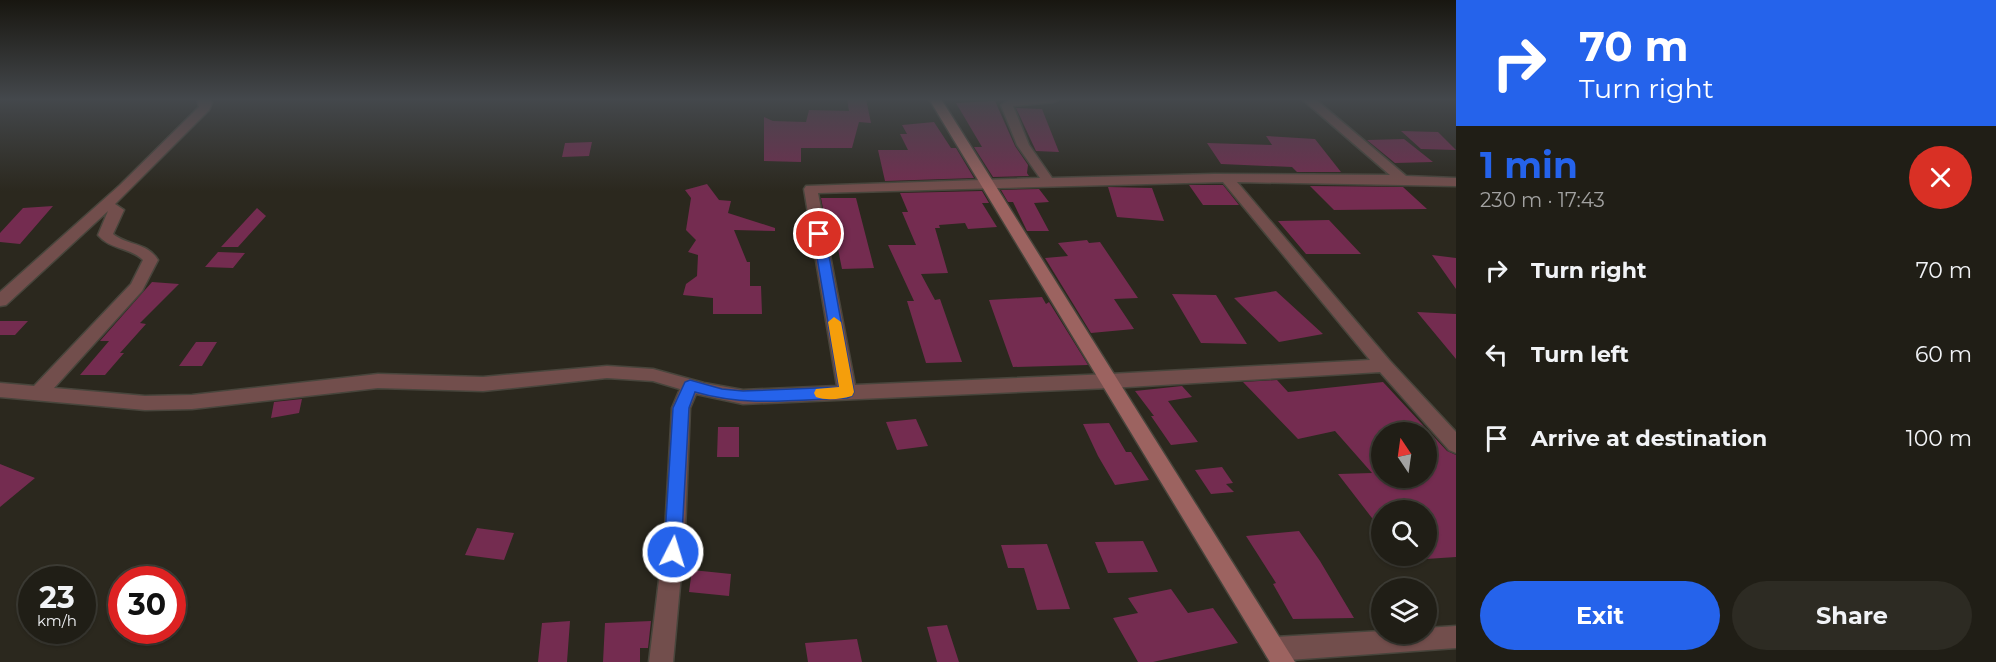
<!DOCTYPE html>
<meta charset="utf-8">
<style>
:root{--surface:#201e16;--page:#2d2b23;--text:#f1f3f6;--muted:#a2a2a1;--line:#3d3c35;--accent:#2563eb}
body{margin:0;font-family:Montserrat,sans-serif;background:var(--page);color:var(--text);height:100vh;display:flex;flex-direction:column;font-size:22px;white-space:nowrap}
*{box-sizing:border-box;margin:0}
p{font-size:20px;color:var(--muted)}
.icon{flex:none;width:33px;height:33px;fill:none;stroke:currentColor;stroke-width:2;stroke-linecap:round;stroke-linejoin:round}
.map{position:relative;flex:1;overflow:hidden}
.details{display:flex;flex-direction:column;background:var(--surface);width:540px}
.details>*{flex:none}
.hud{background:#2563eb;color:#fff;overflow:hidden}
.needle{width:39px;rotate:347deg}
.tools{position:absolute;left:1371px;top:422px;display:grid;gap:12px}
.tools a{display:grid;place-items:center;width:66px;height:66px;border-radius:50%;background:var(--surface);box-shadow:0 2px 4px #0004,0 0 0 2px var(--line);font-size:30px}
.speed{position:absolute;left:18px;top:566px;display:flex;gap:12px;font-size:30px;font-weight:700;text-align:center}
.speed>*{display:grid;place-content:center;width:78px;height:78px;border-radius:50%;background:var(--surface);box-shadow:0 2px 4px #0004,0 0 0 2px var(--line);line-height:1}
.speed small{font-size:15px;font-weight:400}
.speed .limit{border:9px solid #d22;background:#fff;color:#111}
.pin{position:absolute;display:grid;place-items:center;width:51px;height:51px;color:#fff;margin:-26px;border:3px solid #fff;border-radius:50%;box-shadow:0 2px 6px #0007}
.me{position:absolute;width:66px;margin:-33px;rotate:5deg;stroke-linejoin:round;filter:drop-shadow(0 0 4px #0008)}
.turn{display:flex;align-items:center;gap:21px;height:126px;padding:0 24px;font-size:27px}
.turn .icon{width:78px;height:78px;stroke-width:2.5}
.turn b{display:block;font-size:42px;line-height:51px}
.round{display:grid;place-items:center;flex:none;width:63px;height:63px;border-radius:32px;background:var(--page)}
.headline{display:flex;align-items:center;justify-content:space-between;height:102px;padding:0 24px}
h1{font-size:36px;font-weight:700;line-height:45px;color:var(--accent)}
.primary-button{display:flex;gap:12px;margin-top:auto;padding:12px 24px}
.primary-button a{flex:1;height:69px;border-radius:36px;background:var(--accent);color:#fff;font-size:24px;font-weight:700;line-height:69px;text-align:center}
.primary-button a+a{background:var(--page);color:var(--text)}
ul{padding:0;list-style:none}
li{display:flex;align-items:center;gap:18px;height:84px;padding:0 24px}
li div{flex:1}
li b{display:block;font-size:22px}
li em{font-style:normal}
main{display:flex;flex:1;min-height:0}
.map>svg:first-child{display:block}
</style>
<main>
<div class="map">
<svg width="1456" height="662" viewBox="0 0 1456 662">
<rect width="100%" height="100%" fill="#2b281e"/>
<path fill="#742c50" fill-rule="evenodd" d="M847 99H866L871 123 859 122 852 148H801V162L764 161V117L773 121 806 122 809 110 849 111Z
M995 101 1015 146 1028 165 1027 173 1029 176 993 177 974 147H982L956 103Z
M1016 108 1042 109 1059 152 1036 151Z
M934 122 951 148H956L974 178 885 181 878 150H908L900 134H907L902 125Z
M1401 131 1438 132 1456 150 1421 149Z
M1266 136 1315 139 1341 172H1297L1292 167 1221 164 1207 143 1272 145Z
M1404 139 1433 162 1395 163 1367 140Z
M592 142 589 156 562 157 565 143Z
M707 184 719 200 731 201 728 213 775 228V231L734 230 747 262H750V286H761L762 314H713V298L683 295 686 284 697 276 698 255 688 252 696 240 686 230 691 198 685 190Z
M1189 185H1223L1239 205H1203Z
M1310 186 1403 187 1427 209 1334 210Z
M1108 187 1152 188 1164 221 1117 217Z
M1039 189 1049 202 1034 203 1049 231H1027L1013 202H1008L1001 190Z
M982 191 989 203H982L997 227 968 229 965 223 939 225 940 228H935L948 273 921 274 935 300 940 299 962 362 926 363 907 301H914L888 245H916L902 212H908L900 193Z
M821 198H856L874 268 842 269 835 234H828Z
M53 206 20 244 0 242V233L23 208Z
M257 208 266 216 238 247H221Z
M1329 220 1361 254H1306L1278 221Z
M1087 240 1089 243 1100 242 1138 298 1114 299 1134 329 1091 333 1045 258 1068 256 1058 243Z
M218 252 245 253 233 268 205 267Z
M1432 255 1456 258V289Z
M152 282 179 284 140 323 146 324 120 353H124L105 375H80L109 341H100Z
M1276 291 1323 334 1279 342 1234 298Z
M1172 294 1216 295 1247 344 1201 343Z
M1042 297 1046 304 1049 302 1088 365 1013 367 989 300Z
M1417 312 1456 314V359Z
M0 321H28L15 335H0Z
M196 342H217L202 366H179Z
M1277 380 1288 392 1383 382 1447 451 1456 455V557L1426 559V510H1382V531L1338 474 1372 473 1335 431 1298 439 1243 382ZM1382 432H1426V477H1382Z
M1182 386 1192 397 1168 401 1198 442 1171 445 1151 416H1154L1135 391Z
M302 399 299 413 271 418 274 402Z
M916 419 928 446 897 450 886 422Z
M1109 423 1126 452H1131L1149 480 1115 485 1098 456 1083 424Z
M718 427H739V457H717Z
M0 464 35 478 0 507Z
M1222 467 1233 483 1226 484 1234 492 1211 494 1195 470Z
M477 528 514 533 504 560 465 555Z
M1299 531 1320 561 1354 618 1293 619 1273 584 1276 583 1246 536Z
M1143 541 1158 572 1108 573 1095 542Z
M1047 544 1070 609 1037 610 1024 568H1008L1001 545Z
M692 570 731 574 729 596 689 592Z
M1171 589 1188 613 1213 608 1238 643 1153 662H1138L1113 618 1138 613 1128 598Z
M570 621 567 662H538L542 623Z
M651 621 648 648H640V662H603L605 623Z
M947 625 959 662H937L927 627Z
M857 639 862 662H808L805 643Z"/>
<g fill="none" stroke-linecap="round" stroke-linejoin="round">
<defs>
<path id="minor" d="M197 99H208L212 103 209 110 115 204 124 210 113 234C128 246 147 242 158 260L142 291 54 388 145 396 192 395 378 374 483 377 607 366 653 369 704 383 743 390 837 386 804 189 806 186 1040 178 1017 145 1001 105 1011 99H1060L1054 102 1013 106 1029 145 1052 178 1214 174 1390 175 1302 99H1315L1406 176 1456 178V186L1237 182 1390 361 1456 432V453L1449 450 1380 372 1110 388 743 404 696 394 690 408 685 531 673 662H649L665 531 672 408 680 389 653 381 607 378 483 391 378 388 192 409 145 410 0 397V383L34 386 131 284 143 260C130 247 110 250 98 235L108 211 6 305 0 306V292L120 185 199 107ZM1223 182 1370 360 1110 374 855 385 818 193Z
M1456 626V648L1275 661 1267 657 1263 649 1267 641 1275 637 1382 631V633H1426V628Z"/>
<path id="secondary" d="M929 99H941L1295 662H1270Z"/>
</defs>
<use href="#minor" stroke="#48453c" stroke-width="3"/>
<use href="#secondary" stroke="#48453c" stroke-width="3"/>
<use href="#minor" fill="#724e4c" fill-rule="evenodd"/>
<use href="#secondary" fill="#9c6360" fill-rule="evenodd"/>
</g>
<linearGradient id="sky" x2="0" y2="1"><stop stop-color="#181610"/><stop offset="0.52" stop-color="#44484c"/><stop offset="1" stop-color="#44484c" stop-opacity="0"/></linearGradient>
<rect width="1456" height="191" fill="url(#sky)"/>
<path fill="#2563eb" stroke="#184099" stroke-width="1.5" d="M819 230 825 234 854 392 852 396 847 398C794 400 746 407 695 392L689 408 681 552 679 557 673 560 666 557 664 552 673 408 685 382 690 380 722 389 743 391 839 387 813 234Z"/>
<path fill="#f59e0b" d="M834 317 841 322 854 392 852 396C842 399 826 401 816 397L814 393 816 389 839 387 828 322Z"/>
</svg>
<div class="tools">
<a><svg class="needle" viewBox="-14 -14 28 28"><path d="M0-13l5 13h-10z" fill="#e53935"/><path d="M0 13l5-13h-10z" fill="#a2a2a1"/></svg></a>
<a><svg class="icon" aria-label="search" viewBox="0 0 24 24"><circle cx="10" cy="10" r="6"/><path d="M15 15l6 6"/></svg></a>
<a><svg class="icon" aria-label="layers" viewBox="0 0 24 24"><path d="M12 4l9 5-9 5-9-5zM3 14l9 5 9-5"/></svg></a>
</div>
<div class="speed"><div>23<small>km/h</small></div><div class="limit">30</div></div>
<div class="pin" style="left:819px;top:234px;background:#d93025"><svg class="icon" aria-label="arrive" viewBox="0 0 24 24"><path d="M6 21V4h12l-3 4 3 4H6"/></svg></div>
<svg class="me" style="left:673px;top:552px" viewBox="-20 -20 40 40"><circle r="17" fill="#2563eb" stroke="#fff" stroke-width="3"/><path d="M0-11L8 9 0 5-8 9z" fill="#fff"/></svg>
</div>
<section class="details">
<div class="hud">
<div class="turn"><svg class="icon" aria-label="right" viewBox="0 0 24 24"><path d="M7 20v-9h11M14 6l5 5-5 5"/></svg><div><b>70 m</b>Turn right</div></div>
</div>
<div class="headline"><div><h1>1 min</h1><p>230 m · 17:43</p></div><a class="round" style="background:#d93025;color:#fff"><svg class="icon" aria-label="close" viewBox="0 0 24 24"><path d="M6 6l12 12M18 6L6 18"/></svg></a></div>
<ul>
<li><svg class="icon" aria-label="right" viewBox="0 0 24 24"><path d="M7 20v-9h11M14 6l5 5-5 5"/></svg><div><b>Turn right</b></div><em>70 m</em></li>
<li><svg class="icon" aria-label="left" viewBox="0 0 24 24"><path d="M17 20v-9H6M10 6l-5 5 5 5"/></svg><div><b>Turn left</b></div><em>60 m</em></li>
<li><svg class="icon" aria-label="arrive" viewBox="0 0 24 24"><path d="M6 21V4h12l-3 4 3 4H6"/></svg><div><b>Arrive at destination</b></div><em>100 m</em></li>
</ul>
<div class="primary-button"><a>Exit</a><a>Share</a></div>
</section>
</main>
